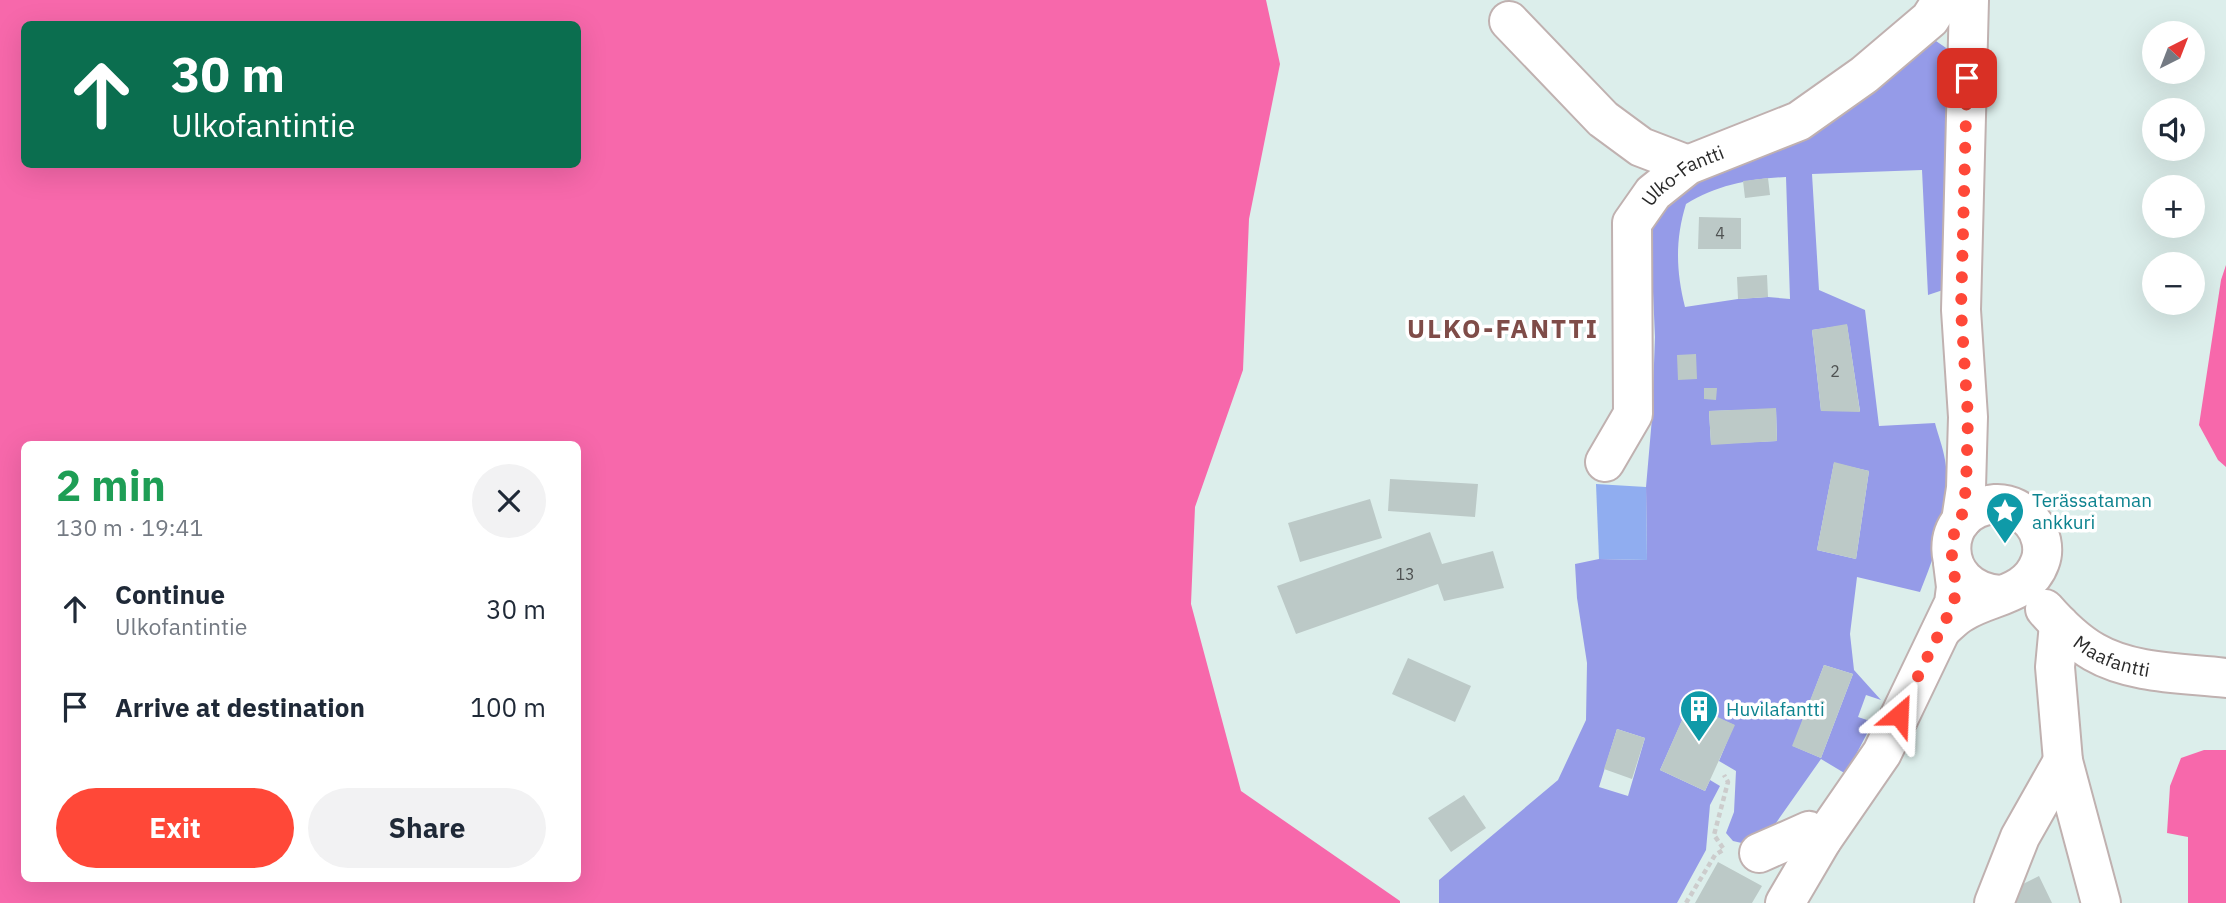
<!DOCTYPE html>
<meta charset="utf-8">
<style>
:root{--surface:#fff;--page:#f2f2f3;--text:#1f2937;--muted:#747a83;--accent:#ff4838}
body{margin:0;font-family:"IBM Plex Sans",sans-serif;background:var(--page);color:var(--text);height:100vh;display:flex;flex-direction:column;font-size:26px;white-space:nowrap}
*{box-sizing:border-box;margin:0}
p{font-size:23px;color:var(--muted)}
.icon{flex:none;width:38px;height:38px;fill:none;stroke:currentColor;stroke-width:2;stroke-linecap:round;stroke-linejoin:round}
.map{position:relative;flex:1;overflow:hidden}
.panel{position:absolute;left:21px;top:441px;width:560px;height:441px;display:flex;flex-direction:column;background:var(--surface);border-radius:10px;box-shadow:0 7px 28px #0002}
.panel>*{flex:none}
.hud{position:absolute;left:21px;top:21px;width:560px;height:147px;border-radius:10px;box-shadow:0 7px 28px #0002;background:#0b6e4f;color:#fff;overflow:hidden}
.needle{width:46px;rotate:42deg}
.fabs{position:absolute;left:2142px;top:21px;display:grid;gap:14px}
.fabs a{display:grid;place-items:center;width:63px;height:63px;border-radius:50%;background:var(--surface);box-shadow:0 7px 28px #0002;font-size:35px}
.pin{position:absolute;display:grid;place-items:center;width:60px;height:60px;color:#fff;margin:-30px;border-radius:14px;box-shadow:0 4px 10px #0006}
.me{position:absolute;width:77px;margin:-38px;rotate:26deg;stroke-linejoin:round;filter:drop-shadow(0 0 5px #0008)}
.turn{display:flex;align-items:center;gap:24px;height:147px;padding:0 35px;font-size:32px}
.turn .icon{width:91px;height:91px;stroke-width:2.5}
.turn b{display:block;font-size:49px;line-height:60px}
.round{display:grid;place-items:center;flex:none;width:74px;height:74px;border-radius:37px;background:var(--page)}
.head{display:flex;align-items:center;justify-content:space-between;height:119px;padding:0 35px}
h1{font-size:42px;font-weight:800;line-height:52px;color:#1e9e55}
.primary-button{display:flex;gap:14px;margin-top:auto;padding:14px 35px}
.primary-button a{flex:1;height:80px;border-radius:42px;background:var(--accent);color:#fff;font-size:28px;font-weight:800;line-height:80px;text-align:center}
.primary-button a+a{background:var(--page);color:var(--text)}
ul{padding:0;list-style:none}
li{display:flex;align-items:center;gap:21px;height:98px;padding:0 35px}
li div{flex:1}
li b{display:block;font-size:26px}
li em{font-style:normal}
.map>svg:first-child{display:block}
</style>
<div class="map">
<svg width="2226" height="903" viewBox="0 0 2226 903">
<rect width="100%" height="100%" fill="#dceeeb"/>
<path fill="#959be8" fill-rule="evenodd" d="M1936 41 1949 50V288L1928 295 1922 170 1812 174 1819 290 1865 310 1879 426 1935 423C1938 435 1943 447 1945 460 1953 505 1937 550 1920 592L1857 577 1850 634 1854 670 1881 700 1866 695 1858 717 1873 722 1846 774 1821 759 1759 847 1733 841 1726 833 1734 812 1736 771 1719 761 1734 725 1689 705 1660 770 1705 791 1710 780 1720 786 1710 805 1706 850 1677 903H1439V880L1558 780 1586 720 1587 663 1577 598 1575 564 1599 559 1647 560 1646 487 1652 418 1655 337 1650 224 1690 177 1801 141ZM1786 177 1790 299 1768 297 1738 299 1685 307C1676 271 1675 240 1686 204 1717 185 1750 179 1786 177ZM1847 325 1860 411H1821L1812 330ZM1776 409 1777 441 1711 444 1709 411ZM1834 463 1869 471 1856 559 1817 550ZM1824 665 1853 674 1821 758 1793 746ZM1617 729 1645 738 1628 796 1599 787Z"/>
<path fill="#90adf0" d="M1596 484 1646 487 1647 560 1599 559Z"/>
<path fill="#f768ab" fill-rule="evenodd" d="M0 0H1266L1280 64 1249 219 1243 370 1195 507 1191 604 1241 791 1400 901V903H0ZM24 24H578V164H24ZM24 444H578V878H24Z
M2226 265V467L2218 460 2199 425 2221 280Z
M2204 750H2226V903H2188V837L2167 833 2170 786 2181 758Z"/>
<path fill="#bcc9c7" d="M1768 178 1770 195 1745 198 1743 181Z
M1699 217 1741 218V249H1698Z
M1767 275 1768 297 1738 299 1737 277Z
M1847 324 1860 412 1821 411 1812 330Z
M1696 354 1697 379 1678 380 1677 355Z
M1704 388H1717L1716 400 1704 399Z
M1776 408 1777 441 1711 445 1709 411Z
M1834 462 1869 471 1856 559 1817 550Z
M1390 479 1478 484 1475 517 1388 511Z
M1370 499 1382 538 1300 562 1288 523Z
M1430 532 1442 564 1493 551 1504 588 1444 601 1438 584 1296 634 1277 586Z
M1408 658 1471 686 1455 722 1392 694Z
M1824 665 1853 674 1821 758 1792 746Z
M1689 704 1735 725 1705 791 1660 770Z
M1617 729 1645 738 1632 779 1604 769Z
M1464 795 1486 828 1451 852 1428 818Z
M1718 862 1762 886 1752 903H1695Z
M2039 876 2052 903H2010L2005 893Z"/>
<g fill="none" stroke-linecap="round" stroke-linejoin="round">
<defs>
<g id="minor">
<path d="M1509 21 1603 119 1641 147 1688 165"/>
<path id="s1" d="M1605 462 1633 414 1632 223 1653 193 1688 165 1799 121 1864 75 1930 19 1942 0"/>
<path d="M1961 521 1966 488 1968 417 1961 310 1969 0"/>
<path id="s2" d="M2045 609C2059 625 2075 641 2094 652 2132 674 2183 673 2226 678"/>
<path d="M2059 624 2055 667 2063 761 2101 903"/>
<path d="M1942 629C1949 623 1955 616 1963 612 1990 595 2028 596 2040 562 2045 549 2041 532 2032 522 2023 511 2010 503 1995 504 1936 509 1936 590 2000 595"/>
<path d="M1759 853 1809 831 1822 840"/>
<path d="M1785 903 1822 840 1882 753 1954 603 1956 587 1953 563"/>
<path d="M1994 903 2020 837 2063 761"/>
</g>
</defs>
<use href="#minor" stroke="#c0b1b0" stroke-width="42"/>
<path stroke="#ccc" stroke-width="4.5" stroke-dasharray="5 3.5" stroke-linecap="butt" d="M1723 848 1714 835 1728 782 1724 775
M1686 903 1715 855 1723 850"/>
<use href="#minor" stroke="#fff" stroke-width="38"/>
</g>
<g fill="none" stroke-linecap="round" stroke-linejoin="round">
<path stroke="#ff4838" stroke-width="12" stroke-dasharray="0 21.6" d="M1899 715 1954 603 1956 587 1951 548 1954 534 1961 521 1966 488 1968 417 1961 310 1967 78"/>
</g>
<defs>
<symbol id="sight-pin" viewBox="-11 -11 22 30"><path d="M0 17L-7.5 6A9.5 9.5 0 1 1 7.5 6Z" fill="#0f9aa8" stroke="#fff"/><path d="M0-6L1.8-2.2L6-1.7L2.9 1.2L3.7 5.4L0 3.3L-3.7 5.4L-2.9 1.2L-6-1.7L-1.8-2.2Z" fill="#fff"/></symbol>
<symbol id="building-pin" viewBox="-11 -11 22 30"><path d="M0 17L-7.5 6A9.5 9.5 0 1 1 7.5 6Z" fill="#0f9aa8" stroke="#fff"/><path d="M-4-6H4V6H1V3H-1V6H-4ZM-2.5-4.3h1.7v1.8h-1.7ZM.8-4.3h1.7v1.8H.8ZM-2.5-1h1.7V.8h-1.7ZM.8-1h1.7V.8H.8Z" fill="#fff"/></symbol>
</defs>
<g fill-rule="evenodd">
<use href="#sight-pin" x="1983" y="489" width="44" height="60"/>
<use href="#building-pin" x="1677" y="687" width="44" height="60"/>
</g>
<g text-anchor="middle" stroke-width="7" stroke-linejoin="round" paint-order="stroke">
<g font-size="16" fill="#4f5252">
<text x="1720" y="239">4</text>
<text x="1835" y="377">2</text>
<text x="1405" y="580">13</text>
</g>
<g font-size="19" fill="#2b2b2b" stroke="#fff">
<text dy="7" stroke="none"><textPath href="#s1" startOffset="318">Ulko-Fantti</textPath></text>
<text dy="7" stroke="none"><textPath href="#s2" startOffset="84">Maafantti</textPath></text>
</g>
<g font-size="19" fill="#0d838f" stroke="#fff" text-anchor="start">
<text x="2032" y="507">Terässataman<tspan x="2032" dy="22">ankkuri</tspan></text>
<text x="1726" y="716">Huvilafantti</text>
</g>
<g font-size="26" font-weight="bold" letter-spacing="2" fill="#7f4c48" stroke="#fff">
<text x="1503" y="338">ULKO-FANTTI</text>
</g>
</g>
</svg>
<div class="fabs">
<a><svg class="needle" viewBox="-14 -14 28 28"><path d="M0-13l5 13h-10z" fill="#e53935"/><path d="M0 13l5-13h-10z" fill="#747a83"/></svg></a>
<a><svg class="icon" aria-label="sound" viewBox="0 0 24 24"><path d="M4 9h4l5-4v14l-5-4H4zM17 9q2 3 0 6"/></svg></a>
<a>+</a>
<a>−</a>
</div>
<div class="pin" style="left:1967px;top:78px;background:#d93025"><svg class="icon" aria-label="arrive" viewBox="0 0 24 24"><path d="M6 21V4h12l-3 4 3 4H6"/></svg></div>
<svg class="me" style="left:1899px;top:715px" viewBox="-20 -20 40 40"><path d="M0-17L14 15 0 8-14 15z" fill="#ff4838" stroke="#fff" stroke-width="4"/></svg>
<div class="hud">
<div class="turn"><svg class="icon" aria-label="ahead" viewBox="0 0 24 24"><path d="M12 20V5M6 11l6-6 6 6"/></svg><div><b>30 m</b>Ulkofantintie</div></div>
</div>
<section class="panel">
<div class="head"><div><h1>2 min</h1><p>130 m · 19:41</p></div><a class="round"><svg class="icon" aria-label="close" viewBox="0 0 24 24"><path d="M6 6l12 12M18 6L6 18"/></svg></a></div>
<ul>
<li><svg class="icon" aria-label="ahead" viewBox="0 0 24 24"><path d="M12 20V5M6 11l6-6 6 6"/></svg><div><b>Continue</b><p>Ulkofantintie</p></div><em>30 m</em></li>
<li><svg class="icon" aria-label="arrive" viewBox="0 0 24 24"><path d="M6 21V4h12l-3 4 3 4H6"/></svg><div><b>Arrive at destination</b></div><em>100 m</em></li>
</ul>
<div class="primary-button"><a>Exit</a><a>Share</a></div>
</section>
</div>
